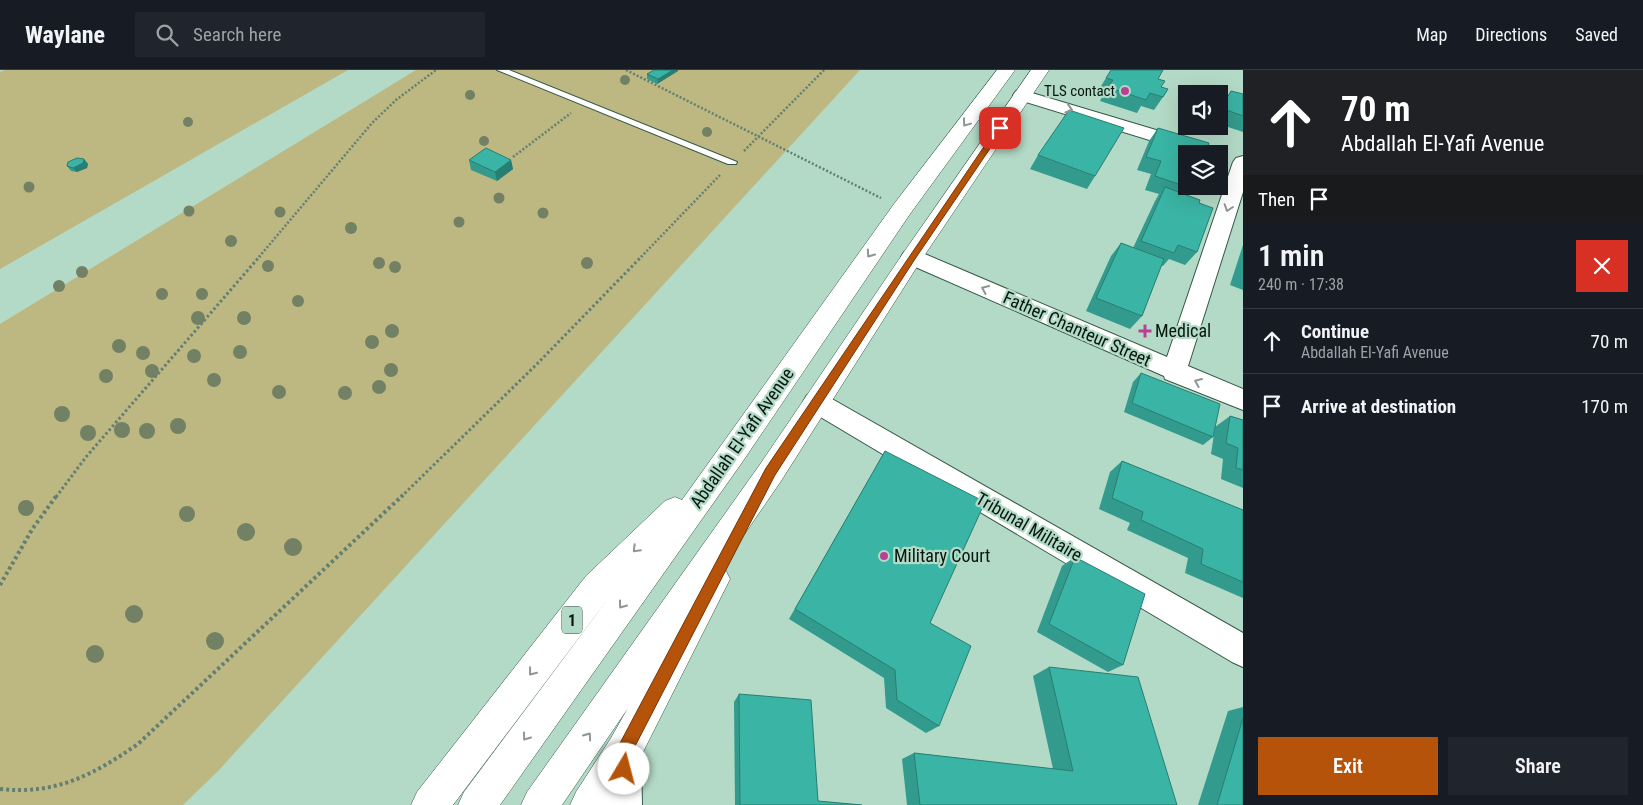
<!DOCTYPE html>
<meta charset="utf-8">
<style>
:root{--surface:#171b24;--page:#20242c;--text:#f1f3f6;--muted:#9ea1a6;--line:#363941;--accent:#b45309}
body{margin:0;font-family:"Roboto Condensed",sans-serif;background:var(--page);color:var(--text);height:100vh;display:flex;flex-direction:column;font-size:19px;white-space:nowrap}
*{box-sizing:border-box;margin:0}
p{font-size:16px;color:var(--muted)}
.icon{flex:none;width:28px;height:28px;fill:none;stroke:currentColor;stroke-width:2;stroke-linecap:round;stroke-linejoin:round}
.map{position:relative;flex:1;overflow:hidden}
.details{display:flex;flex-direction:column;background:var(--surface);width:400px}
.details>*{flex:none}
.banner{background:#202124;color:#fff;overflow:hidden}
.buttons{position:absolute;left:1178px;top:15px;display:grid;gap:10px}
.buttons a{display:grid;place-items:center;width:50px;height:50px;border-radius:0px;background:var(--surface);box-shadow:0 5px 20px #0002;font-size:25px}
.pin{position:absolute;display:grid;place-items:center;width:42px;height:42px;color:#fff;margin:-21px;border-radius:10px;box-shadow:0 2px 8px #0006}
.me{position:absolute;width:55px;margin:-28px;rotate:8deg;stroke-linejoin:round;filter:drop-shadow(0 0 4px #0008)}
.turn{display:flex;align-items:center;gap:18px;height:105px;padding:0 15px;font-size:22px}
.turn .icon{width:65px;height:65px;stroke-width:2.5}
.turn b{display:block;font-size:35px;line-height:42px}
.then{display:flex;align-items:center;height:48px;padding:0 15px;background:#0003;gap:10px;font-size:19px}
.round{display:grid;place-items:center;flex:none;width:52px;height:52px;border-radius:0px;background:var(--page)}
.summary{display:flex;align-items:center;justify-content:space-between;height:85px;padding:0 15px}
h1{font-size:30px;font-weight:600;line-height:38px}
.primary-button{display:flex;gap:10px;margin-top:auto;padding:10px 15px}
.primary-button a{flex:1;height:58px;border-radius:0px;background:var(--accent);color:#fff;font-size:20px;font-weight:600;line-height:58px;text-align:center}
.primary-button a+a{background:var(--page);color:var(--text)}
ul{padding:0;list-style:none}
li{display:flex;align-items:center;gap:15px;height:65px;padding:0 15px;border-top:1px solid var(--line)}
li div{flex:1}
li b{display:block;font-size:19px}
li em{font-style:normal}
header{display:flex;align-items:center;gap:30px;box-sizing:border-box;height:70px;padding:0 25px;background:var(--surface);border-bottom:1px solid var(--line)}
header strong{font-size:24px}
nav{display:flex;gap:28px;margin-inline-start:auto;font-size:18px}
.search{width:350px;height:45px;background:var(--page);display:flex;align-items:center;gap:12px;box-sizing:border-box;padding:0 18px;border-radius:0px;color:var(--muted);font-size:19px}
main{display:flex;flex:1;min-height:0}
.map>svg:first-child{display:block}
</style>
<header>
<strong>Waylane</strong>
<div class="search"><svg class="icon" aria-label="search" viewBox="0 0 24 24"><circle cx="10" cy="10" r="6"/><path d="M15 15l6 6"/></svg>Search here</div>
<nav><a>Map</a><a>Directions</a><a>Saved</a></nav>
</header>
<main>
<div class="map">
<svg width="1243" height="735" viewBox="0 0 1243 735">
<rect width="100%" height="100%" fill="#b3dac6"/>
<path fill="#bdb782" d="M5 0H348L0 199V2Z
M416 0H860L218 701 183 735H0V254Z"/>
<g fill="none" stroke-linecap="round" stroke-linejoin="round">
<defs>
<path id="service" d="M497 0H509L737 92 736 94H728Z"/>
<path id="minor" d="M1022 20 1223 80 1225 84 1223 88 1219 89V84H1195L1016 29 1013 25 1016 21Z
M1243 86V122L1188 296 1243 319V340L1165 309 1164 306 904 192 901 187 904 182 912 180 920 182 1167 287 1233 92 1236 88Z
M816 322 825 325 1243 563V597L1232 592 807 339 803 332 807 325Z
M624 664 636 669 641 681 642 735H606L607 681 612 669Z"/>
<path id="trunk" d="M997 0H1015L910 144 743 391 500 735H458L464 722 611 525 453 735H411L417 722 586 506 665 431 675 427 682 430 894 134Z
M1031 0H1049L920 192 781 411 722 497 725 499 730 509 725 519 637 694 611 735H570L576 722 611 668 628 638 562 735H521L527 722 761 393 904 182Z"/>
</defs>
<use href="#service" stroke="#345847" stroke-width="2"/>
<use href="#minor" stroke="#345847" stroke-width="2"/>
<use href="#trunk" stroke="#345847" stroke-width="1"/>
<path stroke="#637f71" stroke-width="2.5" stroke-dasharray="2 2" stroke-linecap="butt" d="M626 0 881 128
M744 81 824 0
M513 87 571 43
M259 187 372 53 396 30 436 0
M641 187 720 105"/>
<path stroke="#637f71" stroke-width="3" stroke-dasharray="2.5 2.5" stroke-linecap="butt" d="M56 427 86 387 260 186
M401 427 536 295 642 186"/>
<path stroke="#637f71" stroke-width="4" stroke-dasharray="3 3" stroke-linecap="butt" d="M0 515 33 458 57 425
M0 719C56 725 93 705 138 674L403 425"/>
<use href="#service" fill="#fff" fill-rule="evenodd"/>
<use href="#minor" fill="#fff" fill-rule="evenodd"/>
<use href="#trunk" fill="#fff" fill-rule="evenodd"/>
</g>
<g fill="#728164">
<circle cx="625" cy="10" r="5"/>
<circle cx="470" cy="25" r="5"/>
<circle cx="188" cy="52" r="5"/>
<circle cx="707" cy="62" r="5"/>
<circle cx="484" cy="71" r="5"/>
<circle cx="29" cy="117" r="5.5"/>
<circle cx="499" cy="128" r="5.5"/>
<circle cx="189" cy="141" r="5.5"/>
<circle cx="280" cy="142" r="5.5"/>
<circle cx="543" cy="143" r="5.5"/>
<circle cx="459" cy="152" r="5.5"/>
<circle cx="351" cy="158" r="6"/>
<circle cx="231" cy="171" r="6"/>
<circle cx="379" cy="193" r="6"/>
<circle cx="587" cy="193" r="6"/>
<circle cx="268" cy="196" r="6"/>
<circle cx="395" cy="197" r="6"/>
<circle cx="82" cy="202" r="6"/>
<circle cx="59" cy="216" r="6"/>
<circle cx="162" cy="224" r="6"/>
<circle cx="202" cy="224" r="6"/>
<circle cx="298" cy="231" r="6"/>
<circle cx="198" cy="248" r="7"/>
<circle cx="244" cy="248" r="7"/>
<circle cx="392" cy="261" r="7"/>
<circle cx="372" cy="272" r="7"/>
<circle cx="119" cy="276" r="7"/>
<circle cx="240" cy="282" r="7"/>
<circle cx="143" cy="283" r="7"/>
<circle cx="194" cy="286" r="7"/>
<circle cx="391" cy="300" r="7"/>
<circle cx="152" cy="301" r="7"/>
<circle cx="106" cy="306" r="7"/>
<circle cx="214" cy="310" r="7"/>
<circle cx="379" cy="317" r="7"/>
<circle cx="279" cy="322" r="7"/>
<circle cx="345" cy="323" r="7"/>
<circle cx="62" cy="344" r="8"/>
<circle cx="178" cy="356" r="8"/>
<circle cx="122" cy="360" r="8"/>
<circle cx="147" cy="361" r="8"/>
<circle cx="88" cy="363" r="8"/>
<circle cx="26" cy="438" r="8"/>
<circle cx="187" cy="444" r="8"/>
<circle cx="246" cy="462" r="9"/>
<circle cx="293" cy="477" r="9"/>
<circle cx="134" cy="544" r="9"/>
<circle cx="215" cy="571" r="9"/>
<circle cx="95" cy="584" r="9"/>
</g>
<path fill="#329b8d" d="M654 0H678V1L657 14 647 9V4Z
M1106 8 1158 9 1161 17 1163 27 1154 40 1141 36 1137 43 1100 31 1104 23 1098 21Z
M1231 21 1243 24V62L1219 54V38Z
M1158 58 1193 119 1188 125 1199 133 1197 182 1185 195 1169 189 1163 196 1161 195 1142 246 1130 259 1086 241 1111 186 1121 173 1133 178 1155 131 1159 124 1145 120 1151 104 1137 100 1149 71Z
M1038 85 1095 106 1087 119 1030 99Z
M84 89 88 94 87 98 77 102 71 101 67 96Z
M469 90H511L513 99 497 111 471 100Z
M1243 175V220L1230 215Z
M1141 303 1213 367 1203 375 1124 342 1133 312Z
M1230 346 1243 350V418L1221 409 1223 389 1211 384 1215 357Z
M885 381 930 553 939 656 926 663 886 638 884 608 789 549Z
M1122 391 1243 440V528L1185 503 1188 488 1127 460 1130 453 1099 439 1110 402Z
M1075 487 1123 595 1108 602 1037 562 1062 496Z
M1049 597 1177 735H907L902 689 914 683 1053 699 1033 606Z
M739 624 818 731 862 735H735L734 632Z
M1243 637V735H1198L1228 641Z"/>
<path fill="#297e73" d="M673 0H678V1L657 14 658 9Z
M84 89 88 94 87 98 77 102 73 98Z
M511 90 513 99 497 111 495 102Z"/>
<path fill="#3ab4a4" stroke="#297e73" d="M654 0H673L658 9 647 4Z
M1111 0H1163L1158 9 1165 11 1161 17 1168 19 1163 27 1150 23 1146 30 1108 17 1113 10 1106 8Z
M1231 21 1243 24V46L1221 38Z
M1069 40 1124 58 1095 106 1038 85Z
M1158 58 1209 73 1205 84H1186V116H1194L1193 119 1155 106 1161 91 1146 87Z
M486 78 511 90 495 102 469 90Z
M77 88 84 89 83 93 73 98 67 96 68 92Z
M1165 117 1200 130 1199 133 1213 138 1197 182 1178 175 1174 183 1141 171Z
M1121 173 1164 189 1142 246 1096 228Z
M1141 303 1220 334 1213 367 1132 333Z
M1230 346 1243 350V400L1236 398 1238 378 1226 373Z
M885 381 985 432 930 553 971 576 939 656 897 630 895 600 795 539Z
M1122 391 1243 440V512L1201 494 1203 479 1141 450 1143 442 1112 428Z
M1075 487 1145 524 1123 595 1049 554Z
M1049 597 1138 607 1177 735H920L914 683 1073 701Z
M739 624 811 630 818 731 862 735H740Z
M1243 648V735H1217Z"/>
<defs><path id="oneway-chevron" d="M-2-3.5L2.5 0L-2 3.5" fill="none" stroke-width="1.6" stroke-linecap="round" stroke-linejoin="round" transform="scale(1.25)"/></defs>
<g stroke="#8f9693">
<use href="#oneway-chevron" transform="translate(1069 39) rotate(17)"/>
<use href="#oneway-chevron" transform="translate(966 53) rotate(127)"/>
<use href="#oneway-chevron" transform="translate(1228 138) rotate(108)"/>
<use href="#oneway-chevron" transform="translate(870 184) rotate(125)"/>
<use href="#oneway-chevron" transform="translate(985 219) rotate(-156)"/>
<use href="#oneway-chevron" transform="translate(1198 312) rotate(-157)"/>
<use href="#oneway-chevron" transform="translate(636 479) rotate(135)"/>
<use href="#oneway-chevron" transform="translate(622 535) rotate(126)"/>
<use href="#oneway-chevron" transform="translate(532 602) rotate(128)"/>
<use href="#oneway-chevron" transform="translate(588 666) rotate(-55)"/>
<use href="#oneway-chevron" transform="translate(526 667) rotate(126)"/>
</g>
<path fill="#b45309" stroke="#753606" d="M1000 55 1004 58 915 189 775 405 632 682V699L629 704 624 706 619 704C615 695 615 684 619 675L766 398 998 56Z"/>
<g fill="#ba4094" stroke="#b3dac6" stroke-width="2">
<circle cx="1125" cy="21" r="5"/>
<path d="M1142.5 253.5h5v5h5v5h-5v5h-5v-5h-5v-5h5z"/>
<circle cx="884" cy="486" r="5"/>
</g>
<g text-anchor="middle" stroke-width="4.5" stroke-linejoin="round" paint-order="stroke">
<g font-size="15" fill="#07160f" stroke="#b3dac6" text-anchor="end">
<text x="1115" y="26">TLS contact</text>
</g>
<rect fill="#b3dac6" stroke="#3b5146" stroke-width="1" x="562" y="536.5" width="20" height="27" rx="4"/>
<g font-size="16" font-weight="bold" fill="#07160f">
<text x="572" y="556">1</text>
</g>
<g font-size="18" fill="#07160f" stroke="#b3dac6">
<text transform="translate(1077 259) rotate(24)" y="6">Father Chanteur Street</text>
<text transform="translate(742 368) rotate(-55)" y="6">Abdallah El-Yafi Avenue</text>
<text transform="translate(1029 457) rotate(30)" y="6">Tribunal Militaire</text>
</g>
<g font-size="18" fill="#07160f" stroke="#b3dac6" text-anchor="start">
<text x="1155" y="267">Medical</text>
<text x="894" y="492">Military Court</text>
</g>
</g>
</svg>
<div class="buttons">
<a><svg class="icon" aria-label="sound" viewBox="0 0 24 24"><path d="M4 9h4l5-4v14l-5-4H4zM17 9q2 3 0 6"/></svg></a>
<a><svg class="icon" aria-label="layers" viewBox="0 0 24 24"><path d="M12 4l9 5-9 5-9-5zM3 14l9 5 9-5"/></svg></a>
</div>
<div class="pin" style="left:1000px;top:58px;background:#d93025"><svg class="icon" aria-label="arrive" viewBox="0 0 24 24"><path d="M6 21V4h12l-3 4 3 4H6"/></svg></div>
<svg class="me" style="left:624px;top:699px" viewBox="-20 -20 40 40"><circle r="19" fill="#fff"/><path d="M0-13L10 11 0 6-10 11z" fill="#b45309"/></svg>
</div>
<section class="details">
<div class="banner">
<div class="turn"><svg class="icon" aria-label="ahead" viewBox="0 0 24 24"><path d="M12 20V5M6 11l6-6 6 6"/></svg><div><b>70 m</b>Abdallah El-Yafi Avenue</div></div>
<div class="then">Then<svg class="icon" aria-label="arrive" viewBox="0 0 24 24"><path d="M6 21V4h12l-3 4 3 4H6"/></svg></div>
</div>
<div class="summary"><div><h1>1 min</h1><p>240 m · 17:38</p></div><a class="round" style="background:#d93025;color:#fff"><svg class="icon" aria-label="close" viewBox="0 0 24 24"><path d="M6 6l12 12M18 6L6 18"/></svg></a></div>
<ul>
<li><svg class="icon" aria-label="ahead" viewBox="0 0 24 24"><path d="M12 20V5M6 11l6-6 6 6"/></svg><div><b>Continue</b><p>Abdallah El-Yafi Avenue</p></div><em>70 m</em></li>
<li><svg class="icon" aria-label="arrive" viewBox="0 0 24 24"><path d="M6 21V4h12l-3 4 3 4H6"/></svg><div><b>Arrive at destination</b></div><em>170 m</em></li>
</ul>
<div class="primary-button"><a>Exit</a><a>Share</a></div>
</section>
</main>
